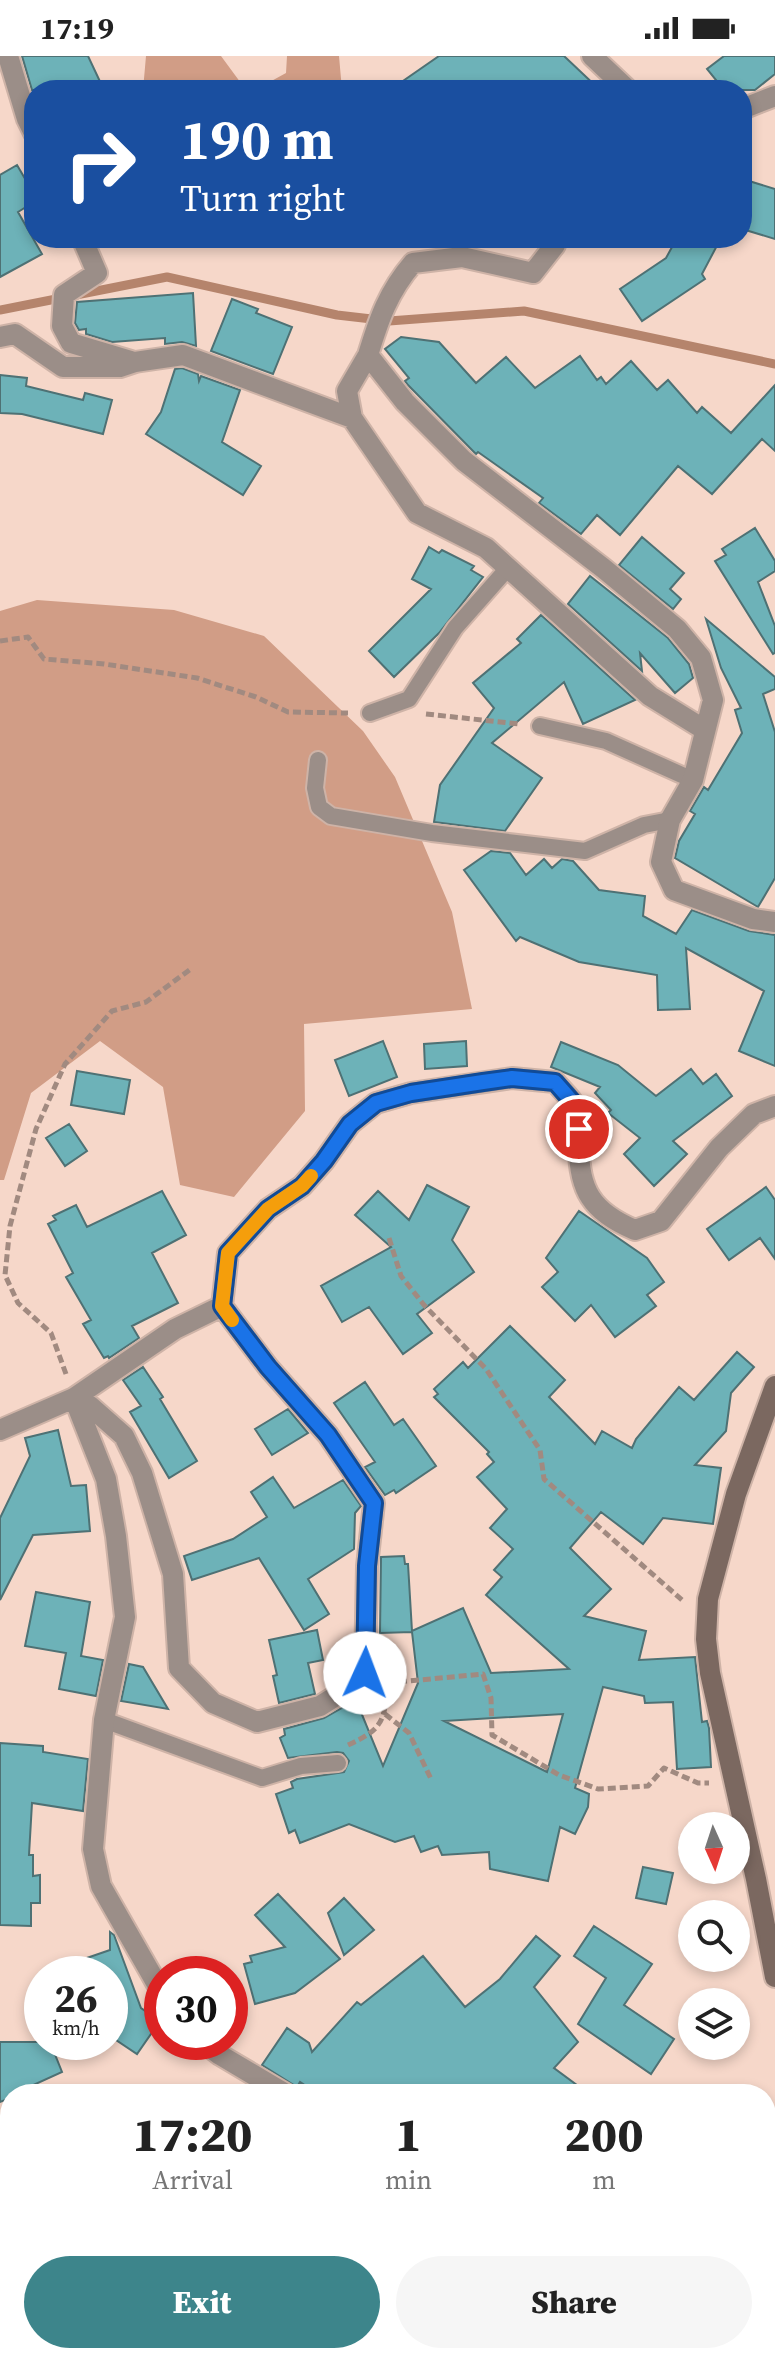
<!DOCTYPE html>
<style>
:root{--surface:#fff;--page:#f6f6f6;--text:#222;--muted:#767676;--accent:#3d858b}
body{margin:0;font-family:"Source Serif 4",serif;background:var(--page);color:var(--text);height:100vh;display:flex;flex-direction:column;font-size:30px;white-space:nowrap}
*{box-sizing:border-box;margin:0}
p{font-size:26px;color:var(--muted)}
.icon{flex:none;width:44px;height:44px;fill:none;stroke:currentColor;stroke-width:2;stroke-linecap:round;stroke-linejoin:round}
.map{position:relative;flex:1;overflow:hidden}
.side{position:absolute;left:0px;top:2028px;width:776px;height:280px;display:flex;flex-direction:column;background:var(--surface);border-radius:32px 32px 0 0;box-shadow:0 4px 12px #0003}
.side>*{flex:none}
.banner{position:absolute;left:24px;top:24px;width:728px;height:168px;border-radius:32px;box-shadow:0 4px 12px #0003;background:#1a4fa0;color:#fff;overflow:hidden}
.needle{width:52px;rotate:177deg}
.buttons{position:absolute;left:678px;top:1756px;display:grid;gap:16px}
.buttons a{display:grid;place-items:center;width:72px;height:72px;border-radius:50%;background:var(--surface);box-shadow:0 4px 12px #0003;font-size:40px}
.speed{position:absolute;left:24px;top:1900px;display:flex;gap:16px;font-size:40px;font-weight:700;text-align:center}
.speed>*{display:grid;place-content:center;width:104px;height:104px;border-radius:50%;background:var(--surface);box-shadow:0 4px 12px #0003;line-height:1}
.speed small{font-size:20px;font-weight:400}
.speed .limit{border:12px solid #d22;background:#fff;color:#111}
.pin{position:absolute;display:grid;place-items:center;width:68px;height:68px;color:#fff;margin:-34px;border:4px solid #fff;border-radius:50%;box-shadow:0 2px 8px #0007}
.me{position:absolute;width:88px;margin:-44px;rotate:2deg;stroke-linejoin:round;filter:drop-shadow(0 0 6px #0008)}
.turn{display:flex;align-items:center;gap:28px;height:168px;padding:0 24px;font-size:36px}
.turn .icon{width:104px;height:104px;stroke-width:2.5}
.turn b{display:block;font-size:56px;line-height:68px}
.eta{display:flex;justify-content:space-evenly;align-items:center;height:136px;text-align:center}
.eta b{font-size:48px;font-weight:800;line-height:56px}
.cta{display:flex;gap:16px;margin-top:auto;padding:16px 24px}
.cta a{flex:1;height:92px;border-radius:48px;background:var(--accent);color:#fff;font-size:32px;font-weight:800;line-height:92px;text-align:center}
.cta a+a{background:var(--page);color:var(--text)}
.status{display:flex;justify-content:space-between;align-items:center;height:56px;padding:0 40px;background:var(--surface);direction:ltr}
.status svg{height:22px;fill:currentColor}
.map>svg:first-child{display:block}
</style>
<div class="status"><b>17:19</b><svg viewBox="0 0 49 12"><path d="M0 12V9h3v3zM5 12V6h3v6zM10 12V3h3v9zM15 12V0h3v12zM26 1h20v11H26zM47 4h2v5h-2z"/></svg></div>
<div class="map">
<svg width="775" height="2308" viewBox="0 0 775 2308">
<rect width="100%" height="100%" fill="#f6d7c9"/>
<path fill="#d19d86" d="M146 0H221L246 34H143Z
M287 0H339L342 34H255L286 17Z
M37 544 174 554 264 580 363 675 395 721 452 856 472 953 304 968 305 1055 234 1141 180 1129 163 1031 100 985 31 1037 4 1124H0V555Z"/>
<g fill="none" stroke-linecap="round" stroke-linejoin="round">
<path stroke="#b5846c" stroke-width="9" d="M0 254 167 221 337 259 389 265 524 255 775 308
M0 2098 10 2096"/>
</g>
<path fill="#6db2b8" stroke="#4e7174" stroke-width="2" fill-rule="evenodd" d="M22 0H88L104 34H32Z
M439 0H564L600 34H390Z
M724 0H775V18L755 34H724L707 13Z
M17 109 34 138V146L18 156 42 198 0 221V119Z
M749 125 775 133V183L742 173V149Z
M677 182H721L702 218 705 223 642 265 620 233 666 202Z
M193 237 196 290 182 286 165 288V282L112 286 86 278V273L79 274 75 267 77 246Z
M232 243 258 253 256 257 292 271 273 318 211 295Z
M401 281 439 286 476 327 506 301 535 332 580 300 597 324 601 321 606 328 631 305 657 334 668 324 697 357 702 351 731 377 775 329V395L762 383 712 438 678 410 620 479 597 459 581 478 539 447 543 442 478 396 476 398 473 395 408 329 405 325 409 322 385 293Z
M182 312 198 318 199 325 201 320 240 334 222 386 261 410 243 439 146 378 161 356 175 313Z
M0 319 27 322 26 330 83 344 85 337 112 344 103 378 22 358 0 357Z
M755 472 775 505V515L758 526 775 570V597L773 598 715 505 726 499 722 493Z
M642 481 684 517 670 533 681 543 673 553 619 509Z
M429 491 439 497 442 494 474 510 471 514 483 521 439 577 394 621 369 595 431 533 412 523Z
M590 520 668 582 689 608 693 622 675 637 640 597 642 615 568 548Z
M541 559 635 644 583 668 564 626 492 687 542 722 505 775 434 766 440 729 494 652 473 627 521 587 517 583Z
M706 563 775 621V633L763 638 775 676V822L758 851 675 802 679 785 695 758 690 755 704 731 708 734 742 677 735 654 741 652 721 612Z
M491 795 510 797 526 819 544 803 552 812 562 803 573 805 599 834 645 840 643 860 676 878 692 854 749 875 775 879V1010L739 995 764 935 686 892 690 953 658 954 657 919 579 906 520 881 516 885 464 814Z
M383 985 397 1021 349 1040 335 1004Z
M466 985 467 1010 425 1013 424 988Z
M561 986 618 1009 656 1040 691 1013 703 1028 716 1018 732 1040 673 1085 687 1098 654 1130 624 1098 640 1082 608 1057 611 1054 595 1037 600 1031 551 1011Z
M77 1015 130 1024 124 1058 71 1049Z
M69 1068 87 1095 65 1110 46 1082Z
M427 1129 469 1151 452 1184 474 1216 417 1258 432 1277 403 1298 369 1251 342 1266 321 1230 391 1191 355 1159 378 1135 409 1164Z
M766 1131 775 1144V1203L760 1182 729 1204 707 1173Z
M162 1135 186 1179 152 1197 178 1247 132 1270 139 1282 109 1302 108 1300 104 1302 83 1268 91 1264 66 1221 73 1217 48 1168 56 1164 53 1160 76 1149 87 1171Z
M579 1155 647 1202 664 1226 647 1239 656 1250 615 1281 591 1249 575 1265 542 1231 558 1216 546 1202Z
M510 1270 565 1324 549 1341 595 1388 602 1375 632 1392 636 1383 679 1331 694 1344 737 1296 754 1311 731 1337 726 1375 695 1409 721 1412 713 1468 663 1462 643 1488 601 1456 570 1492 611 1533 584 1560 646 1575 639 1604 695 1601 702 1666 707 1665 709 1672 711 1711 677 1713 673 1646 645 1647 644 1640 603 1631 575 1732 589 1738 588 1751 575 1778 560 1771 548 1825 490 1813 489 1796 442 1799 438 1790 421 1796 414 1780 395 1786 349 1768 300 1787 295 1774 289 1777 276 1738 293 1732 291 1726 297 1723 344 1716 349 1705 343 1697 337 1696 288 1702 280 1682 285 1679 284 1673 324 1662 356 1644 383 1710 418 1627 412 1576 380 1577 381 1501 404 1500 405 1508H408L412 1575 463 1552 491 1617 569 1613 486 1539 502 1521 494 1514 513 1493 490 1472 507 1453 477 1421 494 1406 487 1398 489 1396 434 1341 438 1338 434 1333 463 1306 468 1312ZM563 1658 547 1716 444 1665Z
M143 1311 163 1341 160 1343 197 1405 169 1422 130 1356 141 1350 123 1324Z
M365 1326 394 1369 403 1363 436 1410 396 1437 394 1434 385 1439 365 1411 375 1406 334 1347Z
M288 1353 308 1377 272 1399 255 1373Z
M58 1374 71 1430 86 1429 90 1475 33 1479 0 1544V1462L30 1400 25 1382Z
M273 1421 294 1452 343 1424 361 1450 355 1457 354 1493 308 1523 329 1558 304 1574 259 1502 192 1524 184 1500 233 1483 267 1461 251 1436Z
M36 1536 90 1546 81 1600 103 1604 96 1640 59 1633 66 1597 25 1590Z
M317 1574 323 1604 308 1607 315 1638 279 1647 273 1620 277 1619 269 1584Z
M129 1608 143 1611 168 1653 121 1645Z
M0 1687 43 1690V1696L88 1703 83 1755 32 1747 29 1799H33V1820L40 1819V1847H31V1870L0 1869Z
M643 1811 673 1817 666 1848 636 1842Z
M278 1838 340 1903 295 1937 255 1948 244 1908 252 1906 250 1900 285 1891 255 1859Z
M344 1842 374 1874 344 1899 328 1857Z
M594 1870 652 1908 624 1949 674 1983 651 2018 578 1968 606 1922 574 1900Z
M110 1876 114 1879 141 1952 160 1965 137 1998 110 1980 126 1956 110 1944V1918H53L52 1914 110 1894Z
M536 1880 560 1900 534 1931 578 1986 554 2012 589 2038H318L300 2026 297 2031 262 2009 287 1972 309 1987 312 1996 357 1946 361 1949 423 1900 465 1951 500 1923Z
M0 1986H50L62 2016 31 2030 32 2033 20 2038H10V2042L0 2046Z"/>
<g fill="none" stroke-linecap="round" stroke-linejoin="round">
<defs>
<path id="lane" d="M370 657 409 643 455 572 508 512
M540 670 606 685 693 724
M318 704 315 732 319 751 331 760 432 777 585 795 644 769 670 764
M104 1664 262 1722 301 1710 338 1707
M0 2218 10 2242
M67 2298 80 2308"/>
<path id="street" d="M8 0 27 63 34 77
M592 0 628 34
M742 53 775 40
M82 182 97 217 64 239 62 270 71 287 131 305
M557 182 555 189 533 217 462 201 413 207C388 236 379 263 368 299L405 346 464 405 603 512 677 573 701 602 713 644 693 724 670 764 661 806 674 834 753 863 775 866
M0 281 15 278 63 311H120L135 306 183 299 352 362
M368 299 347 335 352 362 417 457 486 492 650 640 705 674
M222 1250 175 1273 74 1342 90 1350 124 1380 142 1417 173 1518 179 1612 213 1647 257 1666 320 1650 352 1630 365 1617 367 1510 374 1447 328 1379 268 1311 222 1250 228 1197 268 1153 302 1130 324 1105 350 1068 376 1047 411 1037 512 1022 555 1026C561 1033 571 1042 575 1050 580 1060 579 1076 579 1087 578 1134 592 1156 635 1174L661 1165 719 1092 754 1058 775 1050
M0 1374 74 1342 106 1423 116 1480 125 1561 104 1664 93 1793 101 1830 162 1937
M203 1986 220 1999 286 2038
M0 2271 10 2279
M35 2298 51 2308
M671 2298 686 2308
M0 2300V2305
M122 2308 143 2303 184 2308
M627 2308 635 2298"/>
<path id="secondary" d="M775 1330 736 1438 708 1543 706 1583 710 1617 756 1823 775 1921
M766 2167 775 2139
M721 2308 724 2298"/>
</defs>
<use href="#lane" stroke="#ceb3a7" stroke-width="20"/>
<use href="#street" stroke="#ceb3a7" stroke-width="24"/>
<use href="#secondary" stroke="#ceb3a7" stroke-width="24"/>
<path stroke="#a18a80" stroke-width="5" stroke-dasharray="8 4" stroke-linecap="butt" d="M0 585 28 581 44 603 104 608 197 622 256 641 288 656 348 657
M426 658 519 668
M389 1182 401 1220 424 1249 486 1313 540 1394 544 1423 682 1544
M66 1318 51 1277 18 1247 5 1219 10 1170 36 1073 65 1008 112 955 146 946 192 912
M387 1627 483 1618 491 1642 492 1679 559 1719 598 1733 648 1730 664 1712 698 1727H709
M385 1658 409 1677 432 1725
M348 1689C381 1674 385 1666 387 1631"/>
<use href="#lane" stroke="#9b8e88" stroke-width="16"/>
<use href="#street" stroke="#9b8e88" stroke-width="20"/>
<use href="#secondary" stroke="#7b6860" stroke-width="20"/>
</g>
<g fill="none" stroke-linecap="round" stroke-linejoin="round">
<defs>
<path id="route" d="M365 1617 367 1510 374 1447 328 1379 268 1311 222 1250 228 1197 268 1153 302 1130 324 1105 350 1068 376 1047 411 1037 483 1026 512 1022 555 1026 576 1050 579 1073"/>
</defs>
<use href="#route" stroke="#114b97" stroke-width="20"/>
<use href="#route" stroke="#1a73e8" stroke-width="14"/>
<path stroke="#f59e0b" stroke-width="14" d="M232 1264 222 1250 228 1197 268 1153 302 1130 311 1120"/>
</g>
</svg>
<div class="buttons">
<a><svg class="needle" viewBox="-14 -14 28 28"><path d="M0-13l5 13h-10z" fill="#e53935"/><path d="M0 13l5-13h-10z" fill="#767676"/></svg></a>
<a><svg class="icon" aria-label="search" viewBox="0 0 24 24"><circle cx="10" cy="10" r="6"/><path d="M15 15l6 6"/></svg></a>
<a><svg class="icon" aria-label="layers" viewBox="0 0 24 24"><path d="M12 4l9 5-9 5-9-5zM3 14l9 5 9-5"/></svg></a>
</div>
<div class="speed"><div>26<small>km/h</small></div><div class="limit">30</div></div>
<div class="pin" style="left:579px;top:1073px;background:#d93025"><svg class="icon" aria-label="arrive" viewBox="0 0 24 24"><path d="M6 21V4h12l-3 4 3 4H6"/></svg></div>
<svg class="me" style="left:365px;top:1617px" viewBox="-20 -20 40 40"><circle r="19" fill="#fff"/><path d="M0-13L10 11 0 6-10 11z" fill="#1a73e8"/></svg>
<div class="banner">
<div class="turn"><svg class="icon" aria-label="right" viewBox="0 0 24 24"><path d="M7 20v-9h11M14 6l5 5-5 5"/></svg><div><b>190 m</b>Turn right</div></div>
</div>
<section class="side">
<div class="eta">
<div><b>17:20</b><p>Arrival</p></div>
<div><b>1</b><p>min</p></div>
<div><b>200</b><p>m</p></div>
</div>
<div class="cta"><a>Exit</a><a>Share</a></div>
</section>
</div>
